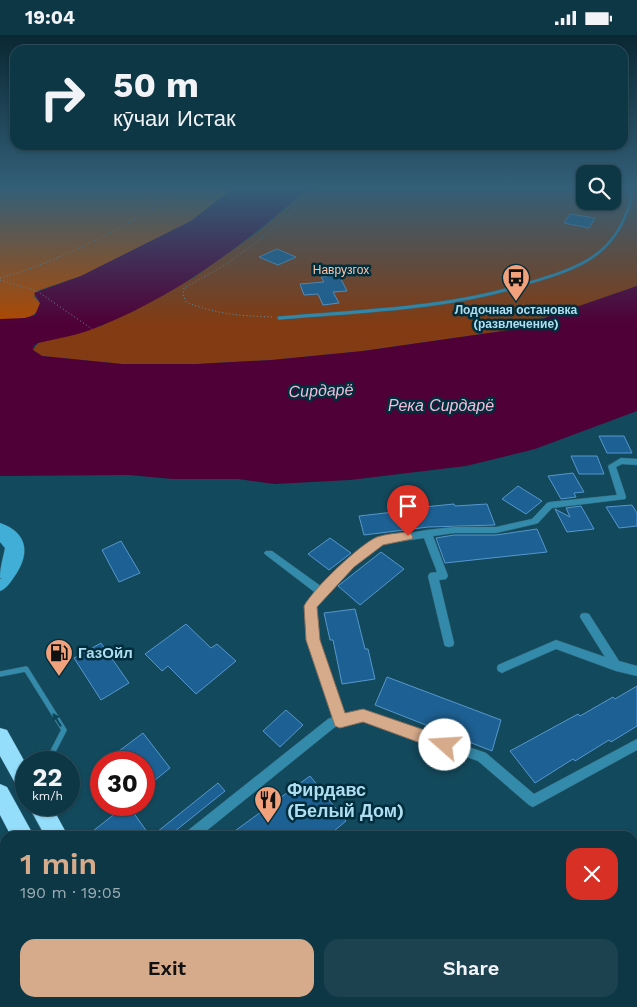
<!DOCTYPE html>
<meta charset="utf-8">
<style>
:root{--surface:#0e3745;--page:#1c4250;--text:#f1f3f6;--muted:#9bacb3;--line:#2e515e;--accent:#d6ab8b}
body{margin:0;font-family:"Work Sans",sans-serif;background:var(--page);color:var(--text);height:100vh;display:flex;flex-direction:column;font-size:19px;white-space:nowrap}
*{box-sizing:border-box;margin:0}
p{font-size:16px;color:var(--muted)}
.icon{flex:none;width:28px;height:28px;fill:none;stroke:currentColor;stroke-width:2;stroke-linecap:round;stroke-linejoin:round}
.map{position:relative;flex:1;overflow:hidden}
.side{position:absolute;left:0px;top:796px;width:638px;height:176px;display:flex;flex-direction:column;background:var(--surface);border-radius:15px 15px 0 0;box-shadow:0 1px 4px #0004,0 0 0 1px var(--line)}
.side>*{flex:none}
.top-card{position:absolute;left:10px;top:10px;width:618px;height:105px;border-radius:15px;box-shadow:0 1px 4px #0004,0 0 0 1px var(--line);background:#0e3745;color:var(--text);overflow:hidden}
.fabs{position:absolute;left:576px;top:130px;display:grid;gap:10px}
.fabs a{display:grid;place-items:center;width:45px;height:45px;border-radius:10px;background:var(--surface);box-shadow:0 1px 4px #0004,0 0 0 1px var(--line);font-size:25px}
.speed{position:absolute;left:15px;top:716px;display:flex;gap:10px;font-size:25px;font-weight:700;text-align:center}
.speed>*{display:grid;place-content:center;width:65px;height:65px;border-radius:50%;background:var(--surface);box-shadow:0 1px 4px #0004,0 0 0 1px var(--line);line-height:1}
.speed small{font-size:12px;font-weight:400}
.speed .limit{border:8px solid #d22;background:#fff;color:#111}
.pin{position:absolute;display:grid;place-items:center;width:42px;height:42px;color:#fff;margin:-51px -21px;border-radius:50% 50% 50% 0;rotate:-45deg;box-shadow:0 0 5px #0007}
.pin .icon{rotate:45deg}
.me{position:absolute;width:55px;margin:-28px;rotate:289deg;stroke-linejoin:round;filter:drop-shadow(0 0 4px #0008)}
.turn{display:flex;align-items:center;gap:18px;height:105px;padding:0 20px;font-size:22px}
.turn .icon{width:65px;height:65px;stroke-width:2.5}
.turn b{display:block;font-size:35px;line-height:42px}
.round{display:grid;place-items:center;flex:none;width:52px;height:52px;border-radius:15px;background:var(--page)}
.summary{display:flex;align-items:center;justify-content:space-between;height:85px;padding:0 20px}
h1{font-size:30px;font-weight:600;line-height:38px;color:var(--accent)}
.cta{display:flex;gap:10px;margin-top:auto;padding:10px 20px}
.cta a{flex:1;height:58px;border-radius:15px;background:var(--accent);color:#111;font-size:20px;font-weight:600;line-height:58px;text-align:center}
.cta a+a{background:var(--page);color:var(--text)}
.status{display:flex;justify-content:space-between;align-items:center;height:35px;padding:0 25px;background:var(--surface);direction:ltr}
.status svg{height:14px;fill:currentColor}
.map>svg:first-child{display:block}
</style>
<div class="status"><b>19:04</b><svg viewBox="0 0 49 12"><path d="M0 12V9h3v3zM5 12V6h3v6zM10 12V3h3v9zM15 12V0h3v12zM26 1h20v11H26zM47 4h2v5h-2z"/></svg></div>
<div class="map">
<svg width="637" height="972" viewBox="0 0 637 972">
<rect width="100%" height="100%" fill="#13495c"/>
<path fill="#823b12" d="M309 153H585V166H612L613 153H637V251L510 295 363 316 272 325 197 329H122L42 321 33 315 38 308 101 291 193 243 259 196Z"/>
<path fill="#af4901" d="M0 153H228L227 158 191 186 81 241 37 256 34 261 40 268C38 287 15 284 0 284Z"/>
<path fill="#4f0036" d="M228 153H308C246 208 178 260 100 291 81 300 59 303 38 308L34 311 33 315 42 321 122 329H197L272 325 363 316 510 295 637 251V376L535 414 466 431 350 445 275 449 238 444H173L129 440 0 441V284L25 283 35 280 40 268 34 258 81 241 191 186 227 158Z"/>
<path fill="#1d6093" stroke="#5697cd" d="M570 179 595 183 589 193 564 188Z
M277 214 296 222 278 230 259 222Z
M339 240 347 256 333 257 339 268 323 270 318 259 304 260 300 249 324 247 321 242Z
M599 401H624L632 418H607Z
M571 421H597L604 439H579Z
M573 438 584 457 574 458 576 462 561 464 548 441Z
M518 451 542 466 526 479 502 464Z
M454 469 455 471 487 469 495 490 428 492 364 500 359 481 394 477V475Z
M632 470 637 478V491L619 493 606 472Z
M581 471 594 494 567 497 555 474 570 482 566 473Z
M537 494 547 517 445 528 436 503 454 500H496Z
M330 503 351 518 329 535 308 519Z
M121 506 140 538 119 547 102 515Z
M381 517 404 534 360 570 338 551Z
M355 574 365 614H368L375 644 342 649 333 605H330L324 578Z
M186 589 211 613 217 609 236 626 196 659 168 631 162 636 145 619Z
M101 608 129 648 101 665 74 623Z
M387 642 501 685 492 716 375 670Z
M637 651V691L611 707 609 705 575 726 573 724 535 748 510 716 578 679 580 681 613 662 615 664Z
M286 675 303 690 280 712 263 696Z
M143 698 170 733 144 754V728H103Z
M310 741 346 786 328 801H228Z
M218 748 225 756 169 801H152Z
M126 770H128L150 801H96L93 796Z"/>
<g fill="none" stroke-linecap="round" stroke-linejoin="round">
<defs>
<path id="lane-far3" d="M522 250C567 236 608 227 626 179 630 171 633 162 630 153"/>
<path id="lane-far2" d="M279 283C361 276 447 274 526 249"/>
<path id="lane-far1" d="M0 639 26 634 64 695 49 724"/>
<path id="lane" d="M47 728 50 723"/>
<path id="street" d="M621 423 637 424V430L622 429 616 432 626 462 625 464 552 473 538 488 535 489 496 498H454L433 501 448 541 446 544 439 545 454 608 453 611 449 612 445 611 444 608 428 541 430 538 437 537 424 503 381 509 353 532 316 572 318 605 344 680 363 675 486 718 534 759 637 704V715L533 772 529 770 478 726 363 685 335 692 200 801H184L186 797 328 684 333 682 308 605 306 571 317 559 266 520 264 518 266 516H272L322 552 347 526 376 504 427 495 454 492H496L532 484 547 468 550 467 617 460 608 431Z
M585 578 589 579 619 626 637 631V641L616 636 556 614 506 636 502 638 498 636 497 633 498 630 556 605 605 622 580 582 581 579Z
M73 968H100L99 972H72Z"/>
<path id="secondary" d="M0 488C29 498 30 520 14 542 10 548 6 554 0 556V544L2 543H0C0 532 3 524 5 513L0 507Z"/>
<path id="highway" d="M0 693 7 695 26 729V758L19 755 0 721Z
M0 749 7 752 34 801H11L0 780Z
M28 770H51L68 801H45Z
M97 968H124L126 972H99Z
M131 968H158L160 972H133Z"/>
</defs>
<use href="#lane-far3" stroke="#33677a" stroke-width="3"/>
<use href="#lane-far2" stroke="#33677a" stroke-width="4"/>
<use href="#lane-far1" stroke="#33677a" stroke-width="6"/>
<use href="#lane" stroke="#33677a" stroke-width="8"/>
<use href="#street" stroke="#33677a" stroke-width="1"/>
<use href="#secondary" stroke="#33677a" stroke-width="1"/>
<use href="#highway" stroke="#33677a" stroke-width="1"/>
<path stroke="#6394a7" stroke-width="1" stroke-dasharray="1 2.5" stroke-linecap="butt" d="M0 243C68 224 127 190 186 153
M0 245 37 256 92 294
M272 282C242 281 214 279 186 267L183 259 184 253 225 230 254 209 319 153"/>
<use href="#lane-far3" stroke="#348aaa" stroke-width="2.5"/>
<use href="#lane-far2" stroke="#348aaa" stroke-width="3"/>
<use href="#lane-far1" stroke="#348aaa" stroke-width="5"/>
<use href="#lane" stroke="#348aaa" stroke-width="7"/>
<use href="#street" fill="#348aaa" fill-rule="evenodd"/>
<use href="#secondary" fill="#40aed6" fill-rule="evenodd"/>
<use href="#highway" fill="#94ddfb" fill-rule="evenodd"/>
</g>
<defs><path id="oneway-solid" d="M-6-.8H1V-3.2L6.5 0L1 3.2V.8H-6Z" transform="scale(1.25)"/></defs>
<use fill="#0e4558" href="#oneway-solid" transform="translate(57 685) rotate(-122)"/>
<linearGradient id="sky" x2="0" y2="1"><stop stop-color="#0a2833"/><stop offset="0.53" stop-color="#335f78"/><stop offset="1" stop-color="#335f78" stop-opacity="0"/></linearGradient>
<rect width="637" height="289" fill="url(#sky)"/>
<path fill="#d6ab8b" stroke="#8b6f5a" d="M408 497 413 501 412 504 383 510 354 532 317 572 320 605 345 678 363 674 445 702 450 704 452 710 450 715 445 717 363 687 340 693 335 691 306 605 304 571C313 554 360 509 377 502 386 499 398 498 408 497Z"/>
<defs>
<symbol id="bus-pin" viewBox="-11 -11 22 30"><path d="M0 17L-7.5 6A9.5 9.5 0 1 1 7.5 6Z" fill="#f1a17c" stroke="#012e3d"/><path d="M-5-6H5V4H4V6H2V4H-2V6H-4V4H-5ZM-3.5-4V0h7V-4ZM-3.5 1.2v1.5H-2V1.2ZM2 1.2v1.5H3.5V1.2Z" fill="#111"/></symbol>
<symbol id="fuel-pin" viewBox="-11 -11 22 30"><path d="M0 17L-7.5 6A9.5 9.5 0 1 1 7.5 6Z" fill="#f1a17c" stroke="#012e3d"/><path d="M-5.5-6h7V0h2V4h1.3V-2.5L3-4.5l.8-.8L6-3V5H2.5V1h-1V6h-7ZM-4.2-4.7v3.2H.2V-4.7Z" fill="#111"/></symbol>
<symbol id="restaurant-pin" viewBox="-11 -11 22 30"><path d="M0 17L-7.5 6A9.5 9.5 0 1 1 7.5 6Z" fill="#f1a17c" stroke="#012e3d"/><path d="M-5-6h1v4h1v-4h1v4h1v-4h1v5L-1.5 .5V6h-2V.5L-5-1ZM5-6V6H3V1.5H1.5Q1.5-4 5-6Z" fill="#111"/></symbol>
</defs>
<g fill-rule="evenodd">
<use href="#bus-pin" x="500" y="227" width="32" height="43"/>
<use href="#fuel-pin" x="43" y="602" width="32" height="43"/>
<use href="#restaurant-pin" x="252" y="749" width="32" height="43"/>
</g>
<g text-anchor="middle" stroke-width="5" stroke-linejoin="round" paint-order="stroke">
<g font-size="12" fill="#fdc6ad" stroke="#012e3d">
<text x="341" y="239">Наврузгох</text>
</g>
<g font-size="12" font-weight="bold" fill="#b1ddf0" stroke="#012e3d">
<text x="516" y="279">Лодочная остановка<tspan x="516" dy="14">(развлечение)</tspan></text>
</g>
<g font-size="15" font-weight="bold" fill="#b1ddf0" stroke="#012e3d" text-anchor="start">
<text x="78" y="623">ГазОйл</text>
</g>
<g font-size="16" font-style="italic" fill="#f3bdd9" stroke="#012e3d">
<text transform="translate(321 355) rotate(-2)" y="6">Сирдарё</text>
<text x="441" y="376">Река Сирдарё</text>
</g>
<g font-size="18" font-weight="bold" fill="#b1ddf0" stroke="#012e3d" text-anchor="start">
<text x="287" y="761">Фирдавс<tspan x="287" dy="21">(Белый Дом)</tspan></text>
</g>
</g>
</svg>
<div class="fabs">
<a><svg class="icon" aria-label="search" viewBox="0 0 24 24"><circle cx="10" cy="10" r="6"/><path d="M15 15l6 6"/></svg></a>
</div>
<div class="speed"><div>22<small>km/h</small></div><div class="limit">30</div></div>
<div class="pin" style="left:408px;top:501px;background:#d93025"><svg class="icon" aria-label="arrive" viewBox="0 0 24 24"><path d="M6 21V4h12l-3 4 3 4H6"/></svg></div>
<svg class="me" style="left:445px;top:710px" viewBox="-20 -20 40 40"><circle r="19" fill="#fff"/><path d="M0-13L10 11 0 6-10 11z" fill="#d6ab8b"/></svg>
<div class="top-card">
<div class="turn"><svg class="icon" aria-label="right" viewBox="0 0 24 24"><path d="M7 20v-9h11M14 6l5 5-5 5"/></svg><div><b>50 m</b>кӯчаи Истак</div></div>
</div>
<section class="side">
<div class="summary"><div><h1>1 min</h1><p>190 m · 19:05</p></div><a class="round" style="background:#d93025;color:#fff"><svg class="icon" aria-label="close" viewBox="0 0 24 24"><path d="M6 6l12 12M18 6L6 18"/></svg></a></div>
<div class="cta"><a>Exit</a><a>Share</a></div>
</section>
</div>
